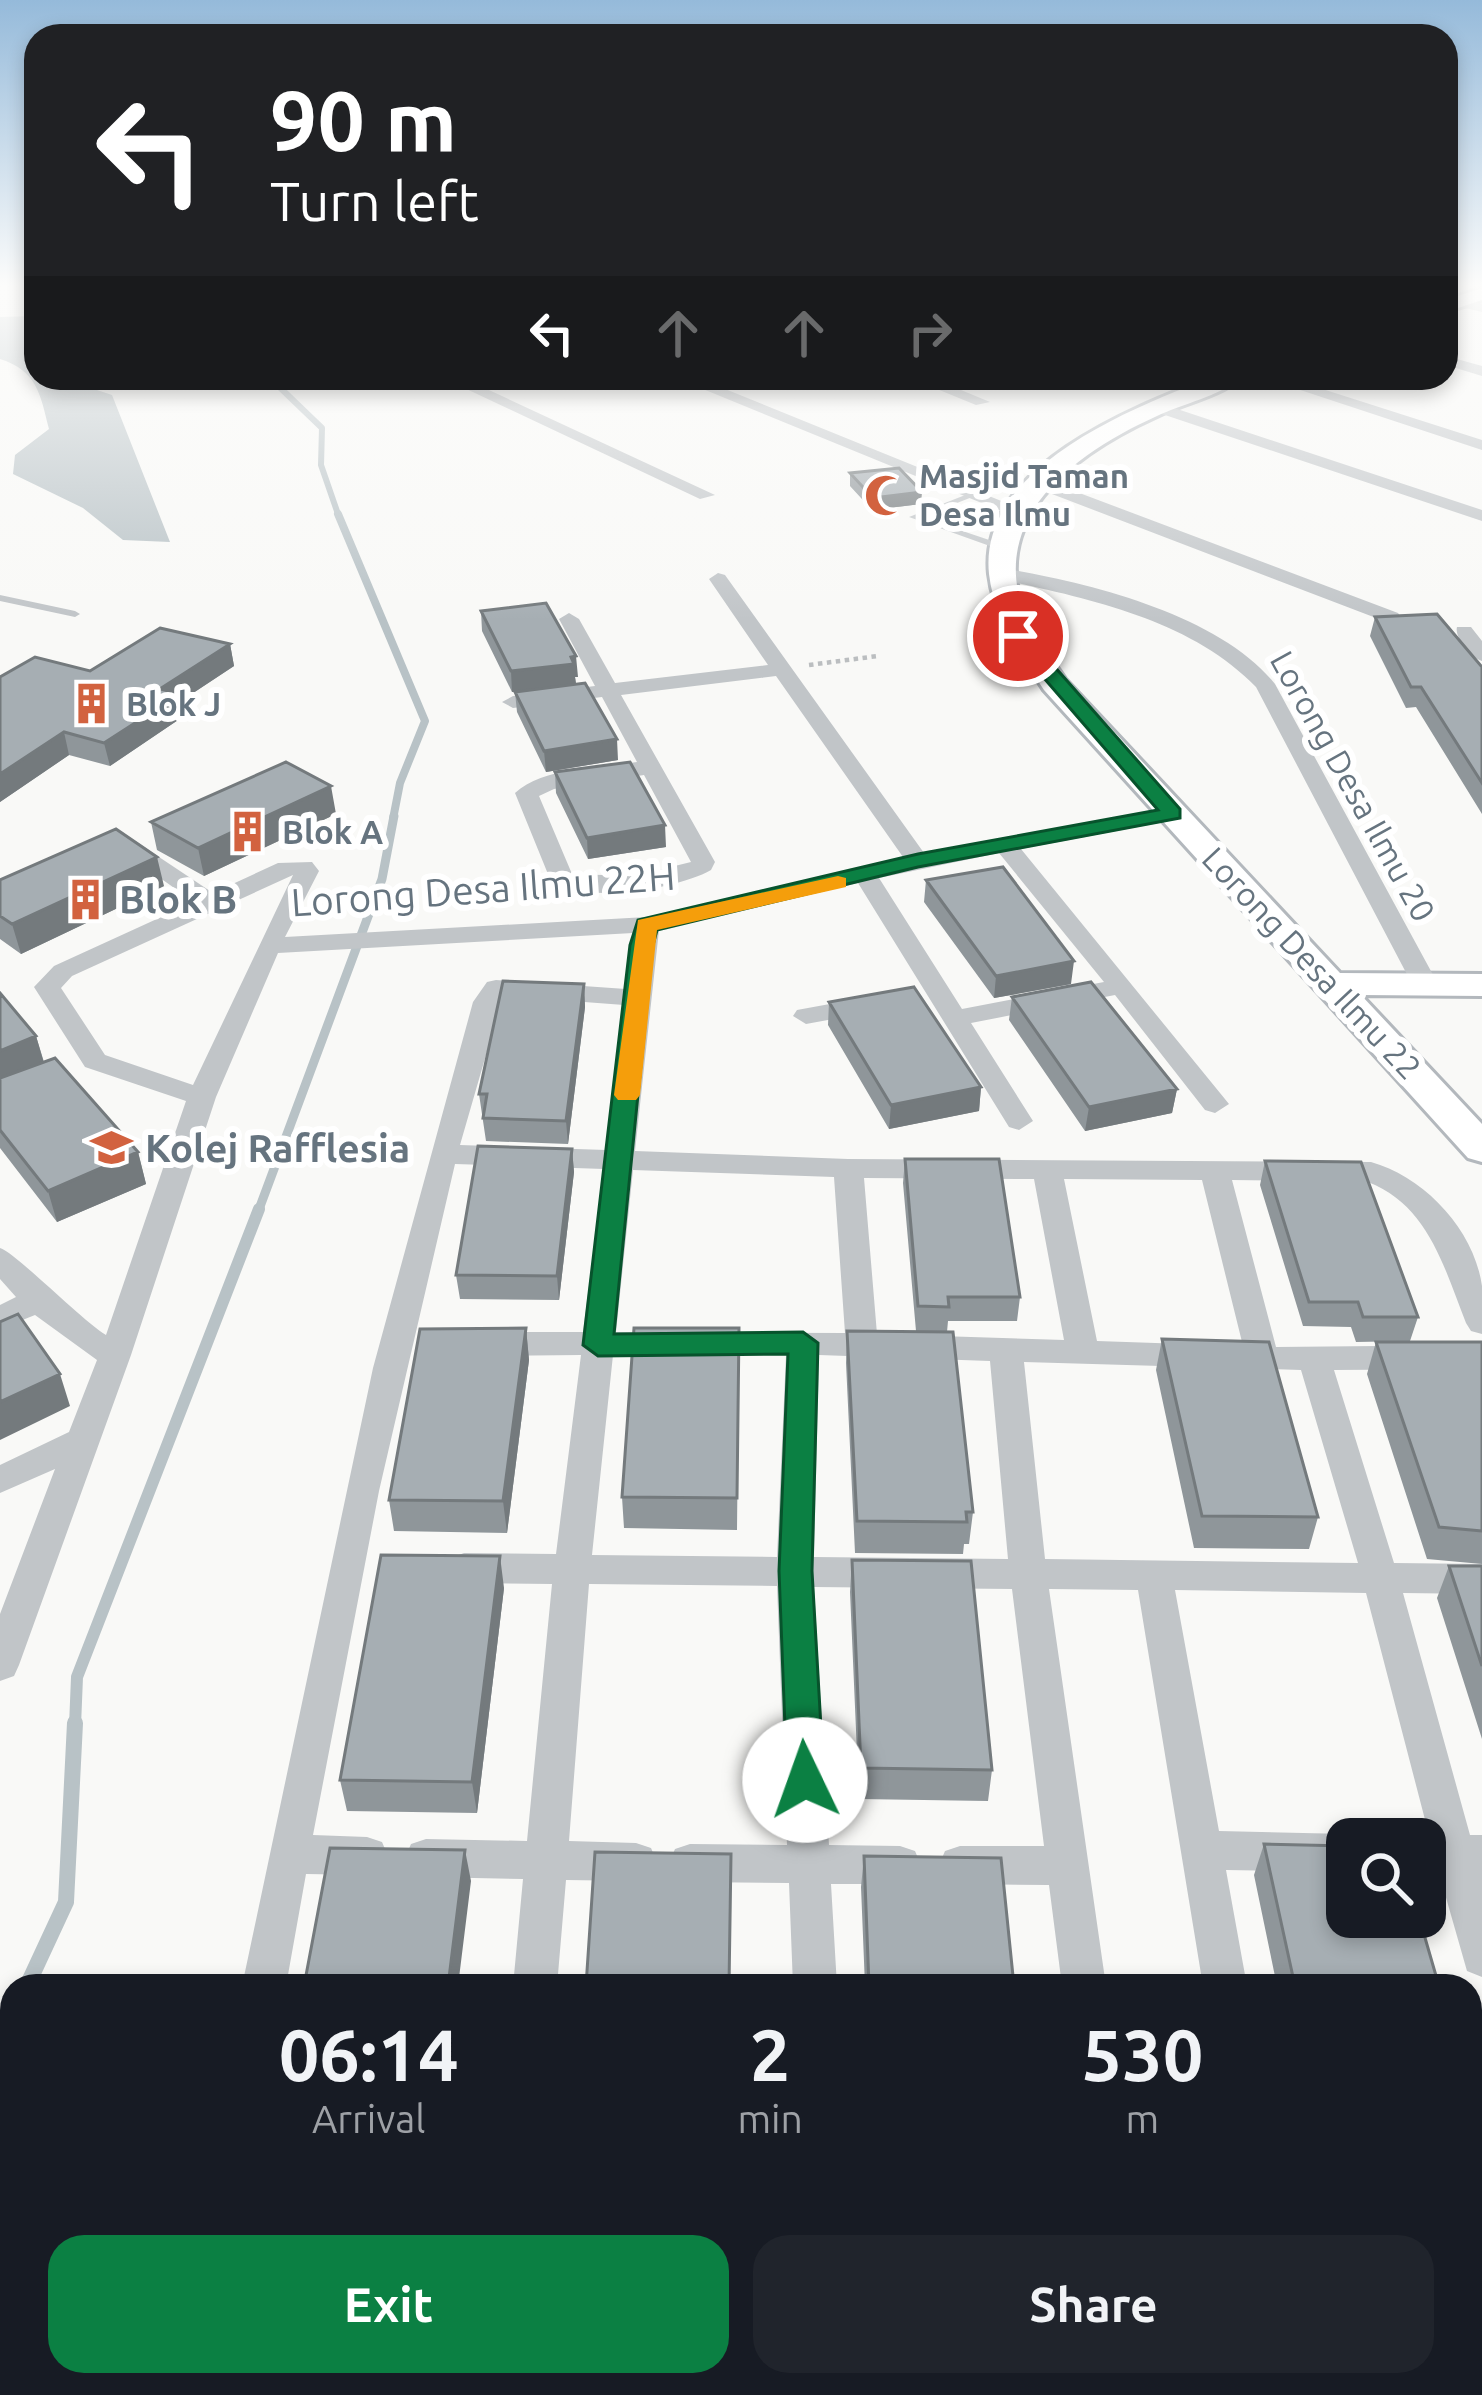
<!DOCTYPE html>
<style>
:root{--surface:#171b24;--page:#20242c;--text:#f1f3f6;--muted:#9ea1a6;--accent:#0b8043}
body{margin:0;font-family:Ubuntu,sans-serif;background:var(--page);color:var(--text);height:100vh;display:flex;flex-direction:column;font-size:45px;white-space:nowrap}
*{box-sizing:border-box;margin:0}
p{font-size:39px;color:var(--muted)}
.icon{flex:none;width:66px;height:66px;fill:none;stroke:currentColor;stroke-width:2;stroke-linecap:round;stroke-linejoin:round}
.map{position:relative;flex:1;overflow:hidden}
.side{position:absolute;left:0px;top:1974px;width:1482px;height:423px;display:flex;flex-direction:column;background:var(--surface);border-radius:36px 36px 0 0;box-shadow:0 6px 18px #0003}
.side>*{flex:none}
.guide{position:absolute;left:24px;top:24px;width:1434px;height:366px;border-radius:36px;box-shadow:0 6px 18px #0003;background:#202124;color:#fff;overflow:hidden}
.controls{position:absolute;left:1326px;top:1818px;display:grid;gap:24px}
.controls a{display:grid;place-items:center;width:120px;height:120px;border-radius:24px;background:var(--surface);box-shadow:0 6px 18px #0003;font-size:60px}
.pin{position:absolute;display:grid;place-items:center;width:102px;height:102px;color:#fff;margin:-51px;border:6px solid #fff;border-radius:50%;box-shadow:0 3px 12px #0007}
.me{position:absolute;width:132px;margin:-66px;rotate:357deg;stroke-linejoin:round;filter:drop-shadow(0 0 9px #0008)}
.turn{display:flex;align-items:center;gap:42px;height:252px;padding:0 48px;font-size:54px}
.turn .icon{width:156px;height:156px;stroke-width:2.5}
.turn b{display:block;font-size:84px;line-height:102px}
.lanes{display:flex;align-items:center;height:114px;padding:0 48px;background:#0003;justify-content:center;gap:60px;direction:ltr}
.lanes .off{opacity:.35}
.eta{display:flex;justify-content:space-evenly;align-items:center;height:204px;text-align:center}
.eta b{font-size:72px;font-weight:700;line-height:84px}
.primary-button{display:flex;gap:24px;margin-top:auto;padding:24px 48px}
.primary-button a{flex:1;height:138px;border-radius:36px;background:var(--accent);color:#fff;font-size:48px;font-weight:700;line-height:138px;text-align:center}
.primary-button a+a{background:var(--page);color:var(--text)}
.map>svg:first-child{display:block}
</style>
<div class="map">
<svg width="1482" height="2395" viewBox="0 0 1482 2395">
<rect width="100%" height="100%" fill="#f9f9f7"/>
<path fill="#b8c2c6" d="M36 316V378H89L88 387 112 395 170 542 123 540 83 508 13 474 15 455 49 429C40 393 37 371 0 359V317Z"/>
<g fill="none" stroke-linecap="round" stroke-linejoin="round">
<path stroke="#b8c2c6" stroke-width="6" d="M270 378 322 428 321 465 339 517"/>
<path stroke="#b8c2c6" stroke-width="8" d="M338 514 425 721 400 783 393 819"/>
<path stroke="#b8c2c6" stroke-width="9" d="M258 1212 382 879 394 816"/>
<path stroke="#b8c2c6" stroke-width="12" d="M75 1726 77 1677 259 1209"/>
<path stroke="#b8c2c6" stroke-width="16" d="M27 1986 66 1902 75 1723
M0 2044 12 2018"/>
<defs>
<path id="secondary" d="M1482 288V300L1446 312V300Z
M1210 378H1241C1220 396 1182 404 1157 416 1073 454 981 521 1029 624 1038 643 1053 661 1065 679L1340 973 1482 974V996L1361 995 1482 1124V1162L1468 1158 1044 690C1020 654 994 618 989 574 978 468 1132 408 1210 378Z"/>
</defs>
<use href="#secondary" stroke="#b3b8bd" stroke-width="6"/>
<path stroke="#bbbec0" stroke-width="4.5" stroke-dasharray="4.5 4.5" stroke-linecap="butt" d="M809 665 878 656"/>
<path fill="#c1c5c8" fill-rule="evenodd" d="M1469 285 1482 286V290L1470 286Z
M973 492 980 494 921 517 1007 546V550H1001L909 517Z
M0 595 75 611 80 614 75 617 0 601Z"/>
<path fill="#c1c5c8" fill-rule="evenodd" d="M1458 298 1482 304V312L1453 305Z
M1446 356 1482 366V376L1446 365Z
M443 378H463L715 495 700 499Z
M676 378H698L1026 511 1011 515Z
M910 378H932L990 402 976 405Z
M1264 378H1288L1482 440V450Z
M1153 401 1482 510V521L1147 409 1145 406Z
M1037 477 1398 613 1401 617 1384 621 1031 486 1028 482Z
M1001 568C1086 582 1219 614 1275 684L1438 984 1434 990 1425 992 1412 984 1256 687C1189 618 1085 598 994 578L992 574Z
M718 573 725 575 924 853 1180 809V819L1021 849 1229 1104 1215 1113 1205 1110 1115 995 971 1023 1033 1121 1019 1130 1009 1127 858 883 659 930 635 1151 848 1159 1371 1162C1424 1177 1474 1229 1482 1286 1482 1301 1482 1319 1482 1334L1471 1331 1466 1323C1444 1267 1428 1205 1368 1182L1232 1180 1276 1347 1482 1345V1369L1334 1370 1394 1563 1482 1564V1594L1403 1593 1470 1835H1482V1977L1467 1971 1439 1873H1425V1839H1414L1429 1835 1366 1593 1175 1590 1219 1831 1347 1834 1360 1839H1347V1872L1226 1870 1247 1986H1203L1138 1590 1049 1589 1106 1986H1062L1049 1885 960 1884 945 1879 939 1865 945 1851 960 1846H1044L1012 1589 814 1587 829 1845 900 1846 915 1851 921 1865 915 1879 900 1884H831L837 1986H793L789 1883 690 1882 675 1877 669 1863 675 1849 690 1844 787 1845 777 1586 589 1584 569 1841 636 1843 651 1848 657 1862 651 1876 636 1881 566 1880 557 1986H513L523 1879 426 1877 411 1872 405 1858 411 1844 426 1839 527 1841 552 1584 464 1583 451 1578 446 1568 451 1558 464 1553 556 1554 581 1355 486 1356 474 1352 470 1344 474 1336 486 1332H583L604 1169 455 1164 379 1491 313 1835 367 1837 382 1842 388 1856 382 1870 367 1875 306 1874 286 1986H242L373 1368 473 1002 487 982 496 980 626 989 633 933 278 953 216 1097 131 1355 19 1665 14 1676 0 1681V1614L55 1469 0 1493V1465L69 1432 97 1360 35 1315 0 1329V1305L16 1297 0 1279V1248C16 1253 79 1318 106 1335L186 1101 85 1067 34 987 54 966 194 902 115 846 127 839 135 841 213 893 278 863 312 862 319 871 285 937 647 917 903 857 776 676 621 695 715 862 711 870C678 889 580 906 550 879L515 793C543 767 600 768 637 762L602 697 513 708 502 702 513 696 595 686 559 619 569 613 579 619 615 683 768 665 709 579ZM644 775 691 862 634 876 572 874 539 796 554 789ZM999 853 1104 982 962 1009 879 878ZM293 875 193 1085 105 1055 61 988 72 976ZM503 996 624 1005 606 1150 460 1145ZM633 1170 834 1177 845 1333 616 1332ZM864 1178 1034 1179 1064 1340 877 1334ZM1064 1179 1202 1180 1243 1346 1097 1341ZM613 1355H786L777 1557 592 1555ZM819 1355 990 1361 1008 1559 814 1557ZM1024 1362 1301 1370 1358 1563 1045 1559Z
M1457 627H1471L1482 641V661C1471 658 1454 637 1457 627Z
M868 997 881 1005 877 1011 806 1024 793 1016 797 1010Z"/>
<use href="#secondary" fill="#fff" fill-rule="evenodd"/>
</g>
<path fill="#8f969a" d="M850 473 921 504 872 510 850 486Z
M481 611 578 677H575L576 684 512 692 482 631Z
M1375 617 1482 667V814L1416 707 1406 708 1370 636Z
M230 644 234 666 181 701 184 716 110 766 69 755 0 802V677L90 671Z
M515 692 618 760 546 772 517 712Z
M555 772 666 847 588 859 556 793Z
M336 814 204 876 157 850 151 822Z
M0 880 164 886 21 954 0 939Z
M926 880 1071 984 994 998 924 902Z
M584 984 585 1007 568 1144 486 1141 479 1094Z
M0 993 36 1036 44 1062 138 1152 146 1184 57 1222 0 1148Z
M1012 997 1177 1089 1172 1113 1085 1131 1009 1020Z
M829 1002 981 1087 979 1111 889 1129 828 1025Z
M572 1149 574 1172 559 1300 460 1299 456 1275Z
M905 1159 1020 1297 1017 1321H948L947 1332 916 1331 903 1183Z
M1265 1161 1418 1317 1410 1341 1356 1342 1351 1327 1303 1326 1260 1185Z
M526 1328 529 1360 507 1533 394 1531 389 1500Z
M739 1328 737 1530 624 1528 622 1497Z
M847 1331 973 1512 969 1544H964L963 1554 855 1553 846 1363Z
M1162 1339 1318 1517 1309 1549 1194 1548 1156 1370Z
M1376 1342H1482V1564L1427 1559 1367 1374Z
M852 1560 992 1770 988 1801 859 1799 850 1592Z
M1449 1566H1482V1739L1437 1598Z
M504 1588 477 1813 347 1811 340 1780Z
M1264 1844 1439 1986H1277L1254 1875Z
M864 1856 1014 1986H865L861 1887Z
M1470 2099 1478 2129 1470 2143Z"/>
<path fill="#747a7d" d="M922 492 921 504 872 510 873 498Z
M230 644 234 666 181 701 184 716 110 766 104 743 160 689Z
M576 656 578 677H575L576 684 512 692 511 671Z
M64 732 69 755 0 802V774Z
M617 739 618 760 546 772 544 751Z
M331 786 336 814 204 876 198 848Z
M665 825 666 847 588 859 587 838Z
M157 857 164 886 21 954 12 924Z
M1074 961 1071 984 994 998 996 976Z
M584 984 585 1007 568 1144 566 1121Z
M36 1036 45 1067 0 1086V1051Z
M981 1087 979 1111 889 1129 891 1105Z
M1177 1089 1172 1113 1085 1131 1089 1107Z
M572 1149 574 1172 559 1300 557 1276Z
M138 1152 146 1184 57 1222 48 1191Z
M526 1328 529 1360 507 1533 503 1501Z
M60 1374 70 1406 0 1440V1402Z
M500 1556 504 1588 477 1813 472 1782Z
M465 1850 471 1881 458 1986H448Z"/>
<path fill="#a6aeb3" stroke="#747a7d" stroke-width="3" d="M899 468 922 492 873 498 850 473Z
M546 603 576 656 571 657 574 664 511 671 481 611Z
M1437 614 1482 667V783L1421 687H1411L1375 617Z
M160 628 230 644 160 689 180 694 104 743 64 732 0 774V677L35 657 90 671Z
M585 683 617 739 544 751 515 692Z
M286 762 331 786 198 848 151 822Z
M630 762 665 825 587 838 555 772Z
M116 829 157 857 12 924 0 916V880Z
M1003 867 1074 961 996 976 926 880Z
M503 981 584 984 566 1121 483 1118 487 1094H479Z
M1091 982 1177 1089 1089 1107 1012 997Z
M914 987 981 1087 891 1105 829 1002Z
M0 993 36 1036 0 1051Z
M55 1058 138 1152 48 1191 0 1130V1078Z
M478 1146 572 1149 557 1276 456 1275Z
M905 1159H999L1020 1297H948L949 1307 918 1306Z
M1265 1161 1361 1162 1418 1317H1363L1358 1302H1309Z
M18 1314 60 1374 0 1402V1322Z
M526 1328 503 1501 389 1500 420 1329Z
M634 1328H739L737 1498 622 1497Z
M847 1331 953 1332 973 1512H966L967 1522 857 1521Z
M1162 1339 1269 1342 1318 1517 1202 1516Z
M1376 1342H1482V1531L1439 1527Z
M381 1555 500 1556 472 1782 340 1780Z
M852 1560 971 1561 992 1770 861 1768Z
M1449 1566H1482V1666Z
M1364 1827 1395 1828 1398 1839H1361Z
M1264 1844 1347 1846V1917H1419L1439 1986H1295Z
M330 1848 465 1850 448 1986H304Z
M595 1852 731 1854 729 1986H586Z
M864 1856 1001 1858 1014 1986H869Z
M1470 2099 1478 2129H1470Z"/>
<linearGradient id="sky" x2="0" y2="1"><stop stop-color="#95bada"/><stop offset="0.46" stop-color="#fcfcfb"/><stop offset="1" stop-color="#fcfcfb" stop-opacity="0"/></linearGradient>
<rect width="1482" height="620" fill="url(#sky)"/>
<path fill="#0b8043" stroke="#07532c" stroke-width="3" d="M1011 632H1024L1180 809V818L918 867 657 930 653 945 614 1334 803 1332 818 1343 812 1571 824 1780 818 1792 805 1797 792 1792 787 1780 779 1571 788 1354 598 1356 583 1345 630 945 638 920 918 854 1158 810 1011 640Z"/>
<path fill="#f59e0b" d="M838 876 846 878V887L657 930 640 1095 636 1100H618L614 1095 638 920Z"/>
<defs>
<symbol id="mosque-bare" viewBox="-9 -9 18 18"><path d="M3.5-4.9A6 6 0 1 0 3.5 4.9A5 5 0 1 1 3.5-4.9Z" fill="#d2623f" stroke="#fff" stroke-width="2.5" paint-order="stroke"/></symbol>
<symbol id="building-bare" viewBox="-9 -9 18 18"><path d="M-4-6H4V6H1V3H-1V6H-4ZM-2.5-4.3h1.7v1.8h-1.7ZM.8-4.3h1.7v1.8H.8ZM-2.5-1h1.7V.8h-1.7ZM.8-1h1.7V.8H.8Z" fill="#d2623f" stroke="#fff" stroke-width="2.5" paint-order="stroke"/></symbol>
<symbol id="university-bare" viewBox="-9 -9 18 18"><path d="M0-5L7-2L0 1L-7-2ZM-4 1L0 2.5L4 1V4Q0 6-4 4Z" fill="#d2623f" stroke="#fff" stroke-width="2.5" paint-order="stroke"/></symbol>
</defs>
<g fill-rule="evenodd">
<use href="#mosque-bare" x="856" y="466" width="59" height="59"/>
<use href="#building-bare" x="62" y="674" width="59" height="59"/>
<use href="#building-bare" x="218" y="802" width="59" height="59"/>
<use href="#building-bare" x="56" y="870" width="59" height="59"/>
<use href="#university-bare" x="82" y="1118" width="59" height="59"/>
</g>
<g text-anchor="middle" stroke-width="12" stroke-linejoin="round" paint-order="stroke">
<g font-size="33" font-weight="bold" fill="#66747f" stroke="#fff" text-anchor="start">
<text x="919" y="488">Masjid Taman<tspan x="919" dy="38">Desa Ilmu</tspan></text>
<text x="126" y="716">Blok J</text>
<text x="282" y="844">Blok A</text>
</g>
<g font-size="33" fill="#66747f" stroke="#fff">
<text transform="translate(1353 786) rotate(61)" y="12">Lorong Desa Ilmu 20</text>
<text transform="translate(1312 963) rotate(47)" y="12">Lorong Desa Ilmu 22</text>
</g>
<g font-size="39" fill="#66747f" stroke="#fff">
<text transform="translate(483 889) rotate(-4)" y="14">Lorong Desa Ilmu 22H</text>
</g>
<g font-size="39" font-weight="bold" fill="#66747f" stroke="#fff" text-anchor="start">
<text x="119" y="913">Blok B</text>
<text x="145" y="1162">Kolej Rafflesia</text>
</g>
</g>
</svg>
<div class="controls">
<a><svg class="icon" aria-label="search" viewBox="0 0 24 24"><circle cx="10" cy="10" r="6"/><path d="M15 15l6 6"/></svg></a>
</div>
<div class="pin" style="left:1018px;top:636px;background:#d93025"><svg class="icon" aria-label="arrive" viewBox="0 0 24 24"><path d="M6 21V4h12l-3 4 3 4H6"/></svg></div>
<svg class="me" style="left:805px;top:1780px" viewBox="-20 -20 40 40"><circle r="19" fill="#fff"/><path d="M0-13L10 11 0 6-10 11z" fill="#0b8043"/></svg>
<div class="guide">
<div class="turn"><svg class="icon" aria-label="left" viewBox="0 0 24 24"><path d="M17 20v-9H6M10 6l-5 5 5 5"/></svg><div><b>90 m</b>Turn left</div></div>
<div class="lanes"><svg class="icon" aria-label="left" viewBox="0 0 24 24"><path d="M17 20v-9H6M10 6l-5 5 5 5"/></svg><svg class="icon off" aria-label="ahead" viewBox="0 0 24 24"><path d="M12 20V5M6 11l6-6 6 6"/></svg><svg class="icon off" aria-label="ahead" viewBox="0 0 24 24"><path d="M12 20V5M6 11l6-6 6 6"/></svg><svg class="icon off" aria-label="right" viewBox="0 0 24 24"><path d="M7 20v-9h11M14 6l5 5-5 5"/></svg></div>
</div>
<section class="side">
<div class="eta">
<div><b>06:14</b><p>Arrival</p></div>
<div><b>2</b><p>min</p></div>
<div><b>530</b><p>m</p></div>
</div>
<div class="primary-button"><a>Exit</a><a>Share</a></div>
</section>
</div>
